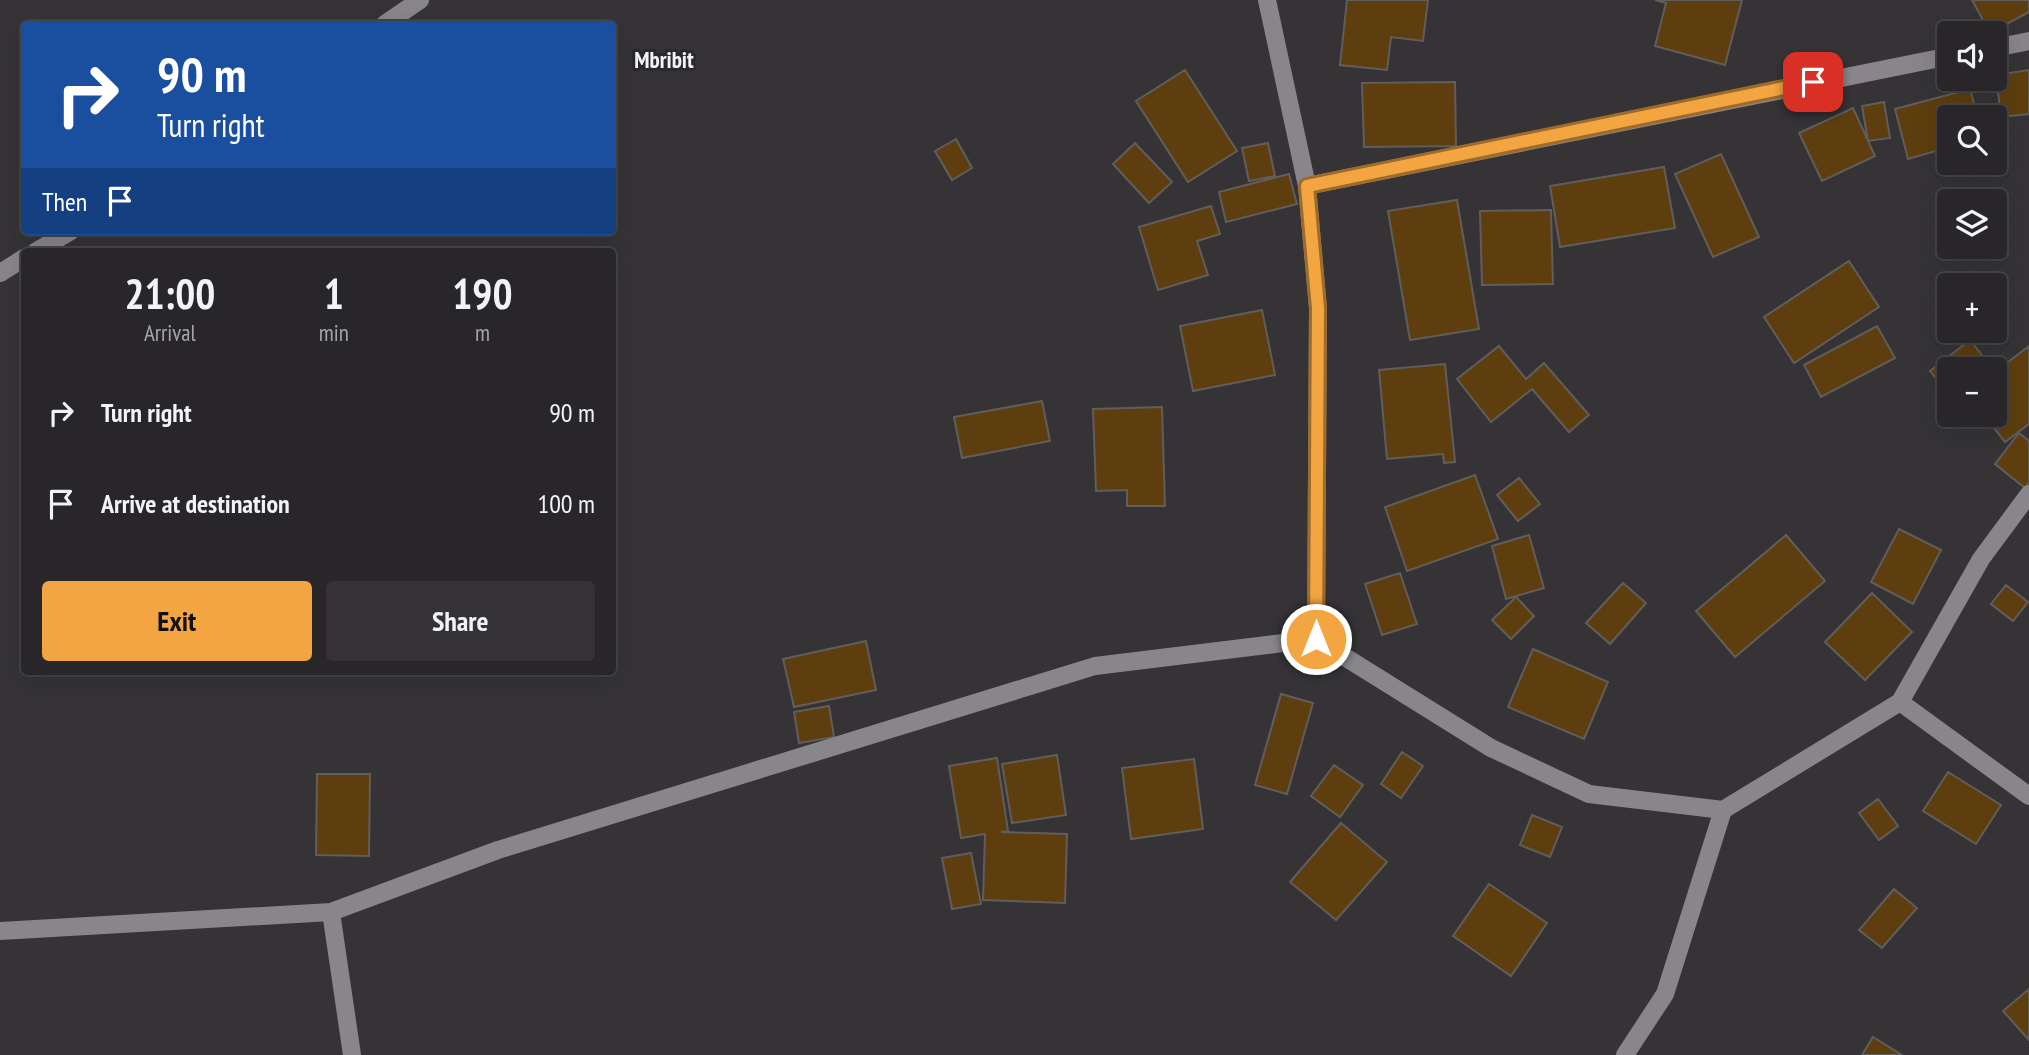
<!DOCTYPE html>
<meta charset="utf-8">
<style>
:root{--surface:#282628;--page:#343234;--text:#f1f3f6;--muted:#a5a5a8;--line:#444345;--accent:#f2a541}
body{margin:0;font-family:"PT Sans Narrow",sans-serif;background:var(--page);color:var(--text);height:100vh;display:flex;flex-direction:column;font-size:26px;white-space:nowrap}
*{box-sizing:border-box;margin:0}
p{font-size:23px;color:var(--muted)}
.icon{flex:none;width:38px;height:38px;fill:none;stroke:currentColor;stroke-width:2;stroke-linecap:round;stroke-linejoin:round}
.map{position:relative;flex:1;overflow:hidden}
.sheet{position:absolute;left:21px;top:248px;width:595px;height:427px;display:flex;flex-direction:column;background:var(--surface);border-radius:7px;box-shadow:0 7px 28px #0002,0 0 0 2px var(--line)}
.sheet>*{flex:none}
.top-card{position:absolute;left:21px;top:21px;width:595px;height:214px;border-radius:7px;box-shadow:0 7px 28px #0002,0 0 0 2px var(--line);background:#1a4fa0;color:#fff;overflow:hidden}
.buttons{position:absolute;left:1937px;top:21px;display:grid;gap:14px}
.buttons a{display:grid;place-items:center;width:70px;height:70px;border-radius:7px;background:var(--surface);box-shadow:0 7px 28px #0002,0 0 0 2px var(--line);font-size:35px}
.pin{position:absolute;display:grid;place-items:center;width:60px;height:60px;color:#fff;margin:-30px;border-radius:14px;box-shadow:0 4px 10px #0006}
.me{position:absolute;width:77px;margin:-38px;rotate:0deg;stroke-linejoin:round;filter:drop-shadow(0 0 5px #0008)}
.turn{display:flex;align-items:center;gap:24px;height:147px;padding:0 21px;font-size:32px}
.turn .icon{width:91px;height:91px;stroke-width:2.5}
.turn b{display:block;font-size:49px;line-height:60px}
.then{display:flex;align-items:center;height:66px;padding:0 21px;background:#0003;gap:14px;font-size:26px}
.eta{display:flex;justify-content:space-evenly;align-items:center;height:119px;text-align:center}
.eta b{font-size:42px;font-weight:600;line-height:49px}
.button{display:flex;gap:14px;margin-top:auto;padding:14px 21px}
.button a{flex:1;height:80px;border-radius:7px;background:var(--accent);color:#111;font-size:28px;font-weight:600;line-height:80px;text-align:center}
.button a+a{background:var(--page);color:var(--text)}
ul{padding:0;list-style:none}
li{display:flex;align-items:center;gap:21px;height:91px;padding:0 21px}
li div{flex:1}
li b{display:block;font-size:26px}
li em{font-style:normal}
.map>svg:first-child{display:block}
</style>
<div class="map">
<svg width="2029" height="1055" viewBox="0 0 2029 1055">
<rect width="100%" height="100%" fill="#353336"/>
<path fill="#5e3e0e" stroke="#605e5b" stroke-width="2" d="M1347 0H1428L1423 41 1391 37 1387 70 1340 65Z
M1655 0H1742L1725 65 1655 46 1666 3Z
M1972 0H2029V12L1990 33Z
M1185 70 1237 151 1188 182 1136 101Z
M2029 70V114L2001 117 1996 75Z
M1455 82 1456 146 1364 147 1362 83Z
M1970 89 1978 117H1950V147L1908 159 1895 109Z
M1884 102 1890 138 1868 141 1862 106Z
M1853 108 1875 156 1822 181 1799 133Z
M956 139 972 168 952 180 935 151Z
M1135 143 1172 182 1149 203 1113 164Z
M1268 143 1275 176 1249 181 1242 148Z
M1721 154 1759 237 1713 257 1675 174Z
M1664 167 1675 228 1560 247 1550 186Z
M1289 174 1297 204 1226 222 1219 192Z
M1457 200 1479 329 1410 340 1388 211Z
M1211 206 1220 234 1197 241 1208 275 1158 290 1139 227Z
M1551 210 1553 284 1482 285 1480 211Z
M1849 261 1879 307 1794 363 1764 317Z
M1262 310 1275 375 1193 391 1180 326Z
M1877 326 1895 358 1821 397 1804 365Z
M1970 340 1993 369H1950V396L1930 371Z
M1499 346 1526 379 1544 363 1589 415 1569 432 1532 389 1491 422 1457 379Z
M2029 346V424L2005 442 1984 415H1995V372Z
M1445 364 1455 462 1444 463 1443 454 1387 459 1379 370Z
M1042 401 1050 441 962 458 954 417Z
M1162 407 1165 506H1127V490L1096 491 1093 409Z
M2019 433 2029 441V482L2025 488 1995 464Z
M1475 475 1498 539 1407 571 1385 507Z
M1519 478 1540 504 1518 521 1497 495Z
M1899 529 1941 550 1913 604 1871 582Z
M1529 535 1544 588 1506 599 1492 546Z
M1786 535 1825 581 1735 657 1696 611Z
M1400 573 1417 624 1382 635 1365 584Z
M1623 583 1646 603 1610 644 1586 623Z
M2006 585 2028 602 2013 621 1991 604Z
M1872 593 1912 632 1865 680 1825 642Z
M1516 597 1534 616 1511 639 1492 620Z
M866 641 876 690 794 707 783 659Z
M1533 649 1608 682 1584 739 1508 707Z
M1281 694 1313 703 1287 794 1255 785Z
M829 706 834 737 799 743 794 712Z
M1402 752 1423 766 1401 798 1381 784Z
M1057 755 1066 815 1012 823 1002 764Z
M997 758 1008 831 1001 832 1067 834 1065 903 983 900 985 834 961 838 949 766Z
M1194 759 1203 829 1131 839 1122 768Z
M1334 765 1363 785 1340 817 1311 796Z
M1948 772 2001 805 1976 844 1923 811Z
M317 774H370L369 856 316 855Z
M1878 799 1898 826 1879 840 1859 813Z
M1532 815 1562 827 1550 857 1520 845Z
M1341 823 1387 862 1336 920 1290 882Z
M971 853 981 904 952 909 942 858Z
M1489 884 1547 923 1511 976 1453 936Z
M1894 889 1917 908 1882 948 1859 930Z
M2029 989V1040L2003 1011Z
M1873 1037 1902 1055H1862Z"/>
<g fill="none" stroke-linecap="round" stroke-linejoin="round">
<path stroke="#88868a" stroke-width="18" d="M1267 0 1307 186 1318 308 1316 639
M385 24 420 0
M1995 48 2029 41
M1307 186 1950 56
M35 252 71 231
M0 273 24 258
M1900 702 2029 796
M331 912 352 1055
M0 931 331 912 498 850 1095 666 1316 639 1491 748 1589 794 1723 810 1900 702 1981 559 2029 494
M1625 1055 1665 994 1723 810"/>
</g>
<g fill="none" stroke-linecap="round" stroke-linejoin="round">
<defs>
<path id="route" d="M1316 639 1318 308 1307 186 1813 82"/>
</defs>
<use href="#route" stroke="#9d6b2a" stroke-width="18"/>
<use href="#route" stroke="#f2a541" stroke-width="12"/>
</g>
<g text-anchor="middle" stroke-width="6" stroke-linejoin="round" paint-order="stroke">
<g font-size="23" font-weight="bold" fill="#f4f3f5" stroke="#2b292c">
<text x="664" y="68">Mbribit</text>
</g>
</g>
</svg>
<div class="buttons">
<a><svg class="icon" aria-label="sound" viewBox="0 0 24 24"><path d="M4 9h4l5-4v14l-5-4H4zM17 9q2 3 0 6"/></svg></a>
<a><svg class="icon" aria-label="search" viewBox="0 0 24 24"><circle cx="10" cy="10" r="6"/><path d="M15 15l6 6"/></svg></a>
<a><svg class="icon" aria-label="layers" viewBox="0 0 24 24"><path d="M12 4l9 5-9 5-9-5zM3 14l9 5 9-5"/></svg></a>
<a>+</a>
<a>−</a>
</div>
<div class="pin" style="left:1813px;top:82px;background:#d93025"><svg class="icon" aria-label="arrive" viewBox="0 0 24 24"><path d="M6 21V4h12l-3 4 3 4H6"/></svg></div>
<svg class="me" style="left:1316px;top:639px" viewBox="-20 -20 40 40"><circle r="17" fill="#f2a541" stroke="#fff" stroke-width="3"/><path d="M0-11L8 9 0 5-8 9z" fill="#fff"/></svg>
<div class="top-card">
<div class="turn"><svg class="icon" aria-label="right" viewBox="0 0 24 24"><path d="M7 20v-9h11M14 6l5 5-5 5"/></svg><div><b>90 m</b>Turn right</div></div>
<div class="then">Then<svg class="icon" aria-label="arrive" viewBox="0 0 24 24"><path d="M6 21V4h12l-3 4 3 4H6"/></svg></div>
</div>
<section class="sheet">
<div class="eta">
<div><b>21:00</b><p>Arrival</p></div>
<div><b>1</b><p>min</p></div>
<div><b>190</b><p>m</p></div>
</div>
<ul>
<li><svg class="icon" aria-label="right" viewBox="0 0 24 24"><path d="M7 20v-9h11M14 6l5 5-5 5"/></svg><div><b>Turn right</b></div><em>90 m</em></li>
<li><svg class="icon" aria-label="arrive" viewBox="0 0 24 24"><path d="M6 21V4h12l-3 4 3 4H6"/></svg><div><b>Arrive at destination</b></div><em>100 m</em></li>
</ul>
<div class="button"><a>Exit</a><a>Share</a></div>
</section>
</div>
